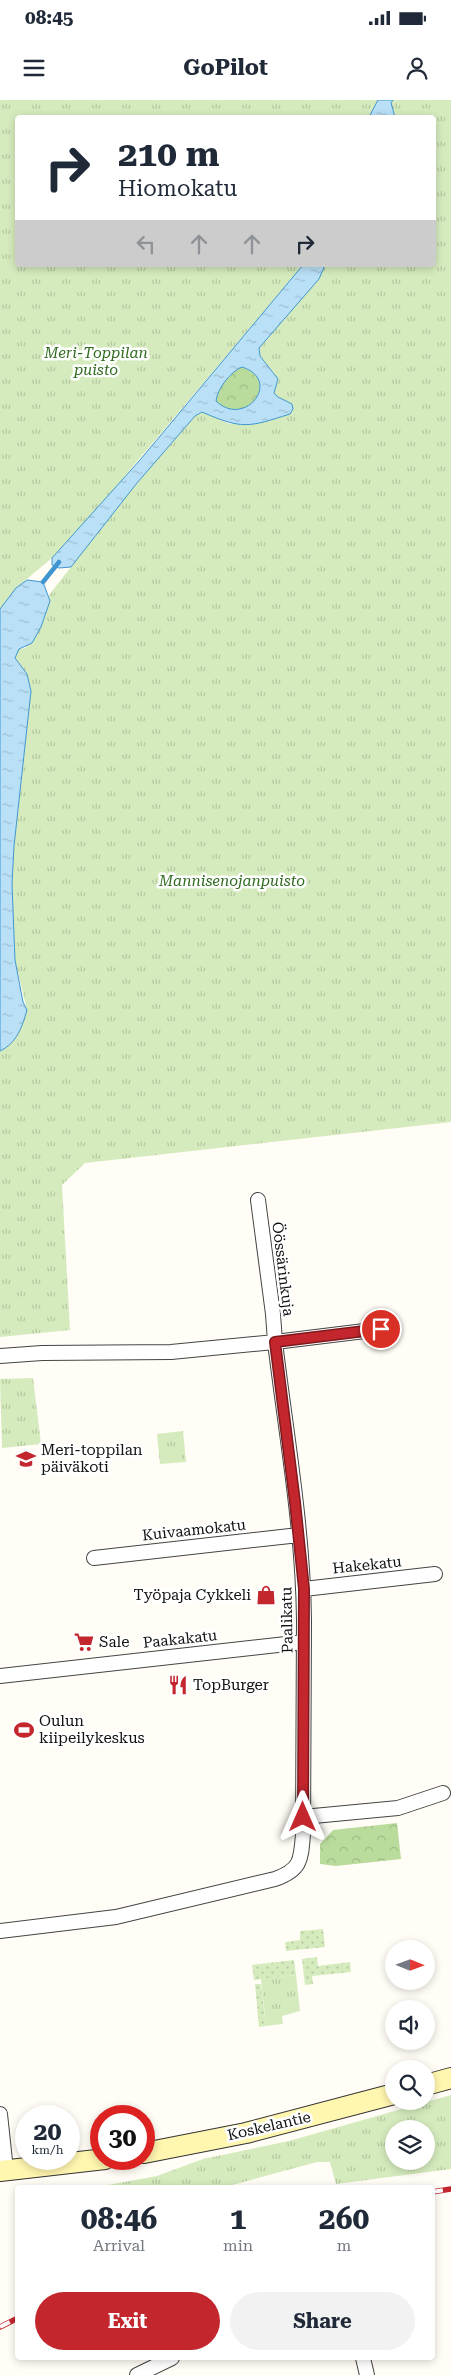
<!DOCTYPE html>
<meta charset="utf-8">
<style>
:root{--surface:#fff;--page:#f2f2f3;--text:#1f2937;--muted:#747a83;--accent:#c4262e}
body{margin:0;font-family:"Roboto Serif",serif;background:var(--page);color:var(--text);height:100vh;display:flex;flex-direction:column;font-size:19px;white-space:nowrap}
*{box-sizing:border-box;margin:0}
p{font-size:16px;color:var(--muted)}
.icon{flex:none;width:28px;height:28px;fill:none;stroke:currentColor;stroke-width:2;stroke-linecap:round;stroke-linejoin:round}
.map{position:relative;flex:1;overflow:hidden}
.sheet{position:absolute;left:15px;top:2085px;width:420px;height:175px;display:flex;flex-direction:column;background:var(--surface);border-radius:5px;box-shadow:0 2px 8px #0003}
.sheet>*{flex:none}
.guide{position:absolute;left:15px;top:15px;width:421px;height:152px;border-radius:5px;box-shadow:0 2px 8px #0003;background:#fff;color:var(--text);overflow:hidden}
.needle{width:32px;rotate:91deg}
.fabs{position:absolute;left:385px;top:1840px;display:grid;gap:10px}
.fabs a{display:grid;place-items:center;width:50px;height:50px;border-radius:50%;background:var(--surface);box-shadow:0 2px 8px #0003;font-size:25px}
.speed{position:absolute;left:15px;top:2005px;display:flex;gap:10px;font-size:25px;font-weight:700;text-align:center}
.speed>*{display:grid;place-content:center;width:65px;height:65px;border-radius:50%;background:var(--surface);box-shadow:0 2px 8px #0003;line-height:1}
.speed small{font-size:12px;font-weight:400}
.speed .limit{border:8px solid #d22;background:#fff;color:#111}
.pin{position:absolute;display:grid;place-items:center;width:42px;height:42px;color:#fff;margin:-21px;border:2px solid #fff;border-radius:50%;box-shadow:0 1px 5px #0007}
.me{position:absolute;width:55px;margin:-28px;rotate:0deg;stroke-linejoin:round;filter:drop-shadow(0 0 4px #0008)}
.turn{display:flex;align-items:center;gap:18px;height:105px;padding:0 20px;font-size:22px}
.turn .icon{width:65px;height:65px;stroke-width:2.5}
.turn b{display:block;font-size:35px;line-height:42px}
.lanes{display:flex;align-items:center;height:48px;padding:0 20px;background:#0003;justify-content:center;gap:25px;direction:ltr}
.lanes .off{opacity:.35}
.eta{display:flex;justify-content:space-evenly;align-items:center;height:85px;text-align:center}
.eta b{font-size:30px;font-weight:700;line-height:35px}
.action{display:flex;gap:10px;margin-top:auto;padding:10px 20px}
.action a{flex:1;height:58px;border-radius:30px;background:var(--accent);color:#fff;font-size:20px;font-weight:700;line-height:58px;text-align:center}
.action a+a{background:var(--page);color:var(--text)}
.status{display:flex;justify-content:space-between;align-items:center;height:35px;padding:0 25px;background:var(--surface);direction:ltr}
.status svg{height:14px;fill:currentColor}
header{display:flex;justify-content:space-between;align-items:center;height:65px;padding:0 20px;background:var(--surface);font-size:22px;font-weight:700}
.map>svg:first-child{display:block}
</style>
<div class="status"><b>08:45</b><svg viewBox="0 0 49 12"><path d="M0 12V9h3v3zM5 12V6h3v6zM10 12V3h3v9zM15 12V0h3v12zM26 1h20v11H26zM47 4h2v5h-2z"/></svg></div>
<header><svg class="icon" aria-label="menu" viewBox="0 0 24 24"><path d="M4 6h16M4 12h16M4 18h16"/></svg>GoPilot<svg class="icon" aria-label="person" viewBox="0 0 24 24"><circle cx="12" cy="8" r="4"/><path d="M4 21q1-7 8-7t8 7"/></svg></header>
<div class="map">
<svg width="451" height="2275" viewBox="0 0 451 2275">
<defs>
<pattern id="grass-dots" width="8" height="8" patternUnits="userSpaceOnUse" patternTransform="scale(1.25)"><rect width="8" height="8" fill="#d5ebbd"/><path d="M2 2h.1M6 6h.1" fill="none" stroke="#b6c8a1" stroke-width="1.8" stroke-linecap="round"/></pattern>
<pattern id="forest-crowns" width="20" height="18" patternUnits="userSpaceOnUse" patternTransform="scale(1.25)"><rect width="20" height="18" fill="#b9dc9c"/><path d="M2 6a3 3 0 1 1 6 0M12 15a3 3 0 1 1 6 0" fill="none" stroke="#9ebc85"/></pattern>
<pattern id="park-tufts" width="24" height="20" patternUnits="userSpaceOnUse" patternTransform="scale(1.25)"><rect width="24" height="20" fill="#d5ebbd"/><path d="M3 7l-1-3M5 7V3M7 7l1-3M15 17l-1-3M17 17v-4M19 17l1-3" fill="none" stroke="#b6c8a1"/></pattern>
<pattern id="water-ripples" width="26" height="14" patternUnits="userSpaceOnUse" patternTransform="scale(1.25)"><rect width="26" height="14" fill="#b9e0f7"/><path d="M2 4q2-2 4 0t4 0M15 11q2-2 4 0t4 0" fill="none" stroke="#9ebfd3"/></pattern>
</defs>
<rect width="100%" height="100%" fill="#fffdf5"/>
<path fill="url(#grass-dots)" d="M323 1829 325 1847 286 1851 285 1842 300 1840V1831Z
M317 1857 318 1866 350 1862 351 1872 312 1876 313 1884 305 1885 302 1859Z
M294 1860 296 1875 254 1880 252 1865Z
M255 1884H261L266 1926 259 1927Z"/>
<path fill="url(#forest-crowns)" d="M242 267C283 281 245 329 216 301 217 289 231 271 242 267Z
M397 1723 401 1759 336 1766 320 1764V1744L333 1730Z"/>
<path fill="url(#park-tufts)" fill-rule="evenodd" d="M0 0H378L369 18H18V165H303L102 403 52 458 16 488 0 509Z
M393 0H451V1022L85 1063 62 1085 70 1230 0 1237V951L6 948 27 910 15 860 12 784 14 746 31 591 27 574 15 558 19 549 25 548 50 501 49 495 137 383 195 316 202 312 230 324 292 304 278 297 274 293 275 274 260 256 259 248 319 179 325 165H434V18L395 17 391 3Z
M33 1278 41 1344 2 1348 0 1279Z
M183 1331 186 1362 160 1364 157 1334Z
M296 1875 300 1911 282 1916 283 1924 266 1926 261 1879Z
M451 1995V2069L336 2084 330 2062H317L225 2087H67H97L157 2076 203 2059 289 2041ZM394 2029H426V2061H394Z"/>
<path fill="url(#water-ripples)" stroke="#3f96cf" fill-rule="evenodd" d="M378 0H393L391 3 395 17H369Z
M303 165H325L319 179 259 248 260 256 278 279 274 293 278 297 292 304 293 309 290 314C249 327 243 330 202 312L195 316 137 383 71 467 59 468 52 465V458L140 360ZM242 267C283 280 245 329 216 301 217 289 231 271 242 267Z
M27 480 43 482 50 501 41 527 32 543 19 549 15 558 27 574 31 591 14 746 12 784 15 860 23 902 27 910C22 927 17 943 0 951V509L16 488Z"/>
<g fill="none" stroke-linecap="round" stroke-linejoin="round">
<path stroke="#3f96cf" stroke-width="4.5" d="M43 482 59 462"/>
<defs>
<path id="minor" d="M258 1100 273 1214 275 1242 381 1229
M0 1256 42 1253 171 1252 275 1242C286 1334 303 1427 304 1520L303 1734C301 1760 301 1770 275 1779L116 1817 0 1831
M94 1458 299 1435
M304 1489 435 1474
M0 1576 304 1542
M303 1717 398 1708 443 1693
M0 2014 6 2070
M363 2258 367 2275
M137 2275 172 2258"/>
<path id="secondary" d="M426 1985 451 1978
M144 2053 246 2033 394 1994
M0 2071 105 2059"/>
</defs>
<use href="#minor" stroke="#444" stroke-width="16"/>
<use href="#secondary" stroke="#333" stroke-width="22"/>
<use href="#minor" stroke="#fff" stroke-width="14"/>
<use href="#secondary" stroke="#fff6b0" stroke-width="20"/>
<defs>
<path id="rail" d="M432 2092 451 2089
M0 2227 18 2218"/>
</defs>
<use href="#rail" stroke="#c4262e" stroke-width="5.5"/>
<use href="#rail" stroke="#fff" stroke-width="4" stroke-dasharray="11" stroke-linecap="butt"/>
</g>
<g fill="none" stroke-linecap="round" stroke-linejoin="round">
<defs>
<path id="route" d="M303 1717 304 1489 295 1402 275 1242 381 1229"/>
</defs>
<use href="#route" stroke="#7f191e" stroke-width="12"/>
<use href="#route" stroke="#c4262e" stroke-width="9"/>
</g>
<defs>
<symbol id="school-bare" viewBox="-9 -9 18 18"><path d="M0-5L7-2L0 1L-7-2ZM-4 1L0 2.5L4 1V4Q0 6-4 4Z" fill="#c4262e" stroke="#fff" stroke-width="2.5" paint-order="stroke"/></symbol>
<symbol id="shop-bare" viewBox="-9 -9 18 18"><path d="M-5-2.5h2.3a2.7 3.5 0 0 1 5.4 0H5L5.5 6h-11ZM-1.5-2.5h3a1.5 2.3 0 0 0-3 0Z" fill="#c4262e" stroke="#fff" stroke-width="2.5" paint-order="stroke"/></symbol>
<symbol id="supermarket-bare" viewBox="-9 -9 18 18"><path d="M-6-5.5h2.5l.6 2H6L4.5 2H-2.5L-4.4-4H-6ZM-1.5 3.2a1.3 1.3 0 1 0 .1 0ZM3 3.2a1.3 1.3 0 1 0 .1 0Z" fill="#c4262e" stroke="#fff" stroke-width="2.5" paint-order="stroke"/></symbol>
<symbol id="restaurant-bare" viewBox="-9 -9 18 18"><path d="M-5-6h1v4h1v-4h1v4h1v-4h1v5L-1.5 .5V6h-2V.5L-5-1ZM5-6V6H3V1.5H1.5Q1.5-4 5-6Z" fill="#c4262e" stroke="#fff" stroke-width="2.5" paint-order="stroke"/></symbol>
<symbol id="stadium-bare" viewBox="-9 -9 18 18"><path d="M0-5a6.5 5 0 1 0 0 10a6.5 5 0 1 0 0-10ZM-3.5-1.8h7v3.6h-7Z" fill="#c4262e" stroke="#fff" stroke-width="2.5" paint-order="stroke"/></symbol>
</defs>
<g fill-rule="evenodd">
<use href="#school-bare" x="12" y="1345" width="28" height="28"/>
<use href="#shop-bare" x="252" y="1481" width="28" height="28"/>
<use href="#supermarket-bare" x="70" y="1528" width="28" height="28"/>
<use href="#restaurant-bare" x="164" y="1571" width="28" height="28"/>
<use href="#stadium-bare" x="10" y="1616" width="28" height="28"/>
</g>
<g text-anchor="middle" stroke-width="5" stroke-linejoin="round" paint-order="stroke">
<g font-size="15" font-style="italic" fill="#2f6b1f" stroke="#fff">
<text x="96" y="258">Meri-Toppilan<tspan x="96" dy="17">puisto</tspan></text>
<text x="232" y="786">Mannisenojanpuisto</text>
</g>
<g font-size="15" fill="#111" stroke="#fff">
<text transform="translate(283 1169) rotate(83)" y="5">Öössärinkuja</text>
<text transform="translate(194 1430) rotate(-6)" y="5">Kuivaamokatu</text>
<text transform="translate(367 1465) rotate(-6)" y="5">Hakekatu</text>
<text transform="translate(287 1520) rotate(-91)" y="5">Paalikatu</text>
<text transform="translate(180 1539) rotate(-6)" y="5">Paakakatu</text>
<text transform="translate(269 2026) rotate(-13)" y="5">Koskelantie</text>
</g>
<g font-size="15" fill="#111" stroke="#fff" text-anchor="start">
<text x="41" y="1355">Meri-toppilan<tspan x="41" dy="17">päiväkoti</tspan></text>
<text x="251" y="1500" text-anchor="end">Työpaja Cykkeli</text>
<text x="99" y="1547">Sale</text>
<text x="193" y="1590">TopBurger</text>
<text x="39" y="1626">Oulun<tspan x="39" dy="17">kiipeilykeskus</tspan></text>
</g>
</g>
</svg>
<div class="fabs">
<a><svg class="needle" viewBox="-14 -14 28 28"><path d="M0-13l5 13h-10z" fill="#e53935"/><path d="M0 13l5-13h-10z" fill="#747a83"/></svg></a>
<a><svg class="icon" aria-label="sound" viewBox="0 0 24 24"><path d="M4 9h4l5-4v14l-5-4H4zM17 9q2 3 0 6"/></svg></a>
<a><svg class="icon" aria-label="search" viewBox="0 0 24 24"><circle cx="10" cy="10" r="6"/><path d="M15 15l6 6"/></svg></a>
<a><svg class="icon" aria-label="layers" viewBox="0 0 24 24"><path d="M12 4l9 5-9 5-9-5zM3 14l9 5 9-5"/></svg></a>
</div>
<div class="speed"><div>20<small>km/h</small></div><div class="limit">30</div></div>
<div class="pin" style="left:381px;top:1229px;background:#d93025"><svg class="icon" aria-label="arrive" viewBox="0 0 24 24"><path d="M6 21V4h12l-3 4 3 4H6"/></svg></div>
<svg class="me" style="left:303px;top:1717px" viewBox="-20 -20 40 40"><path d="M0-17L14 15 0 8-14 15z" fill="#c4262e" stroke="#fff" stroke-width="4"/></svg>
<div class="guide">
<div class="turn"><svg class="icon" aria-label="right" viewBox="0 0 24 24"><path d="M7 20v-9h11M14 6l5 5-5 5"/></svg><div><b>210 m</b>Hiomokatu</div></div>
<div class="lanes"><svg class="icon off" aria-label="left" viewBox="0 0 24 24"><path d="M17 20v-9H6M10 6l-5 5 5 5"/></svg><svg class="icon off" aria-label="ahead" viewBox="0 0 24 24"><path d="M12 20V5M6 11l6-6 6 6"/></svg><svg class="icon off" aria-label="ahead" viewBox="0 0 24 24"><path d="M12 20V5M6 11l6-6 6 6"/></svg><svg class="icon" aria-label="right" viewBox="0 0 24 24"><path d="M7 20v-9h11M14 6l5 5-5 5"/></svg></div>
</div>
<section class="sheet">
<div class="eta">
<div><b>08:46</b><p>Arrival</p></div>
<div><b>1</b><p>min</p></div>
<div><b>260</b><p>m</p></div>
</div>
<div class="action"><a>Exit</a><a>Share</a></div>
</section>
</div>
